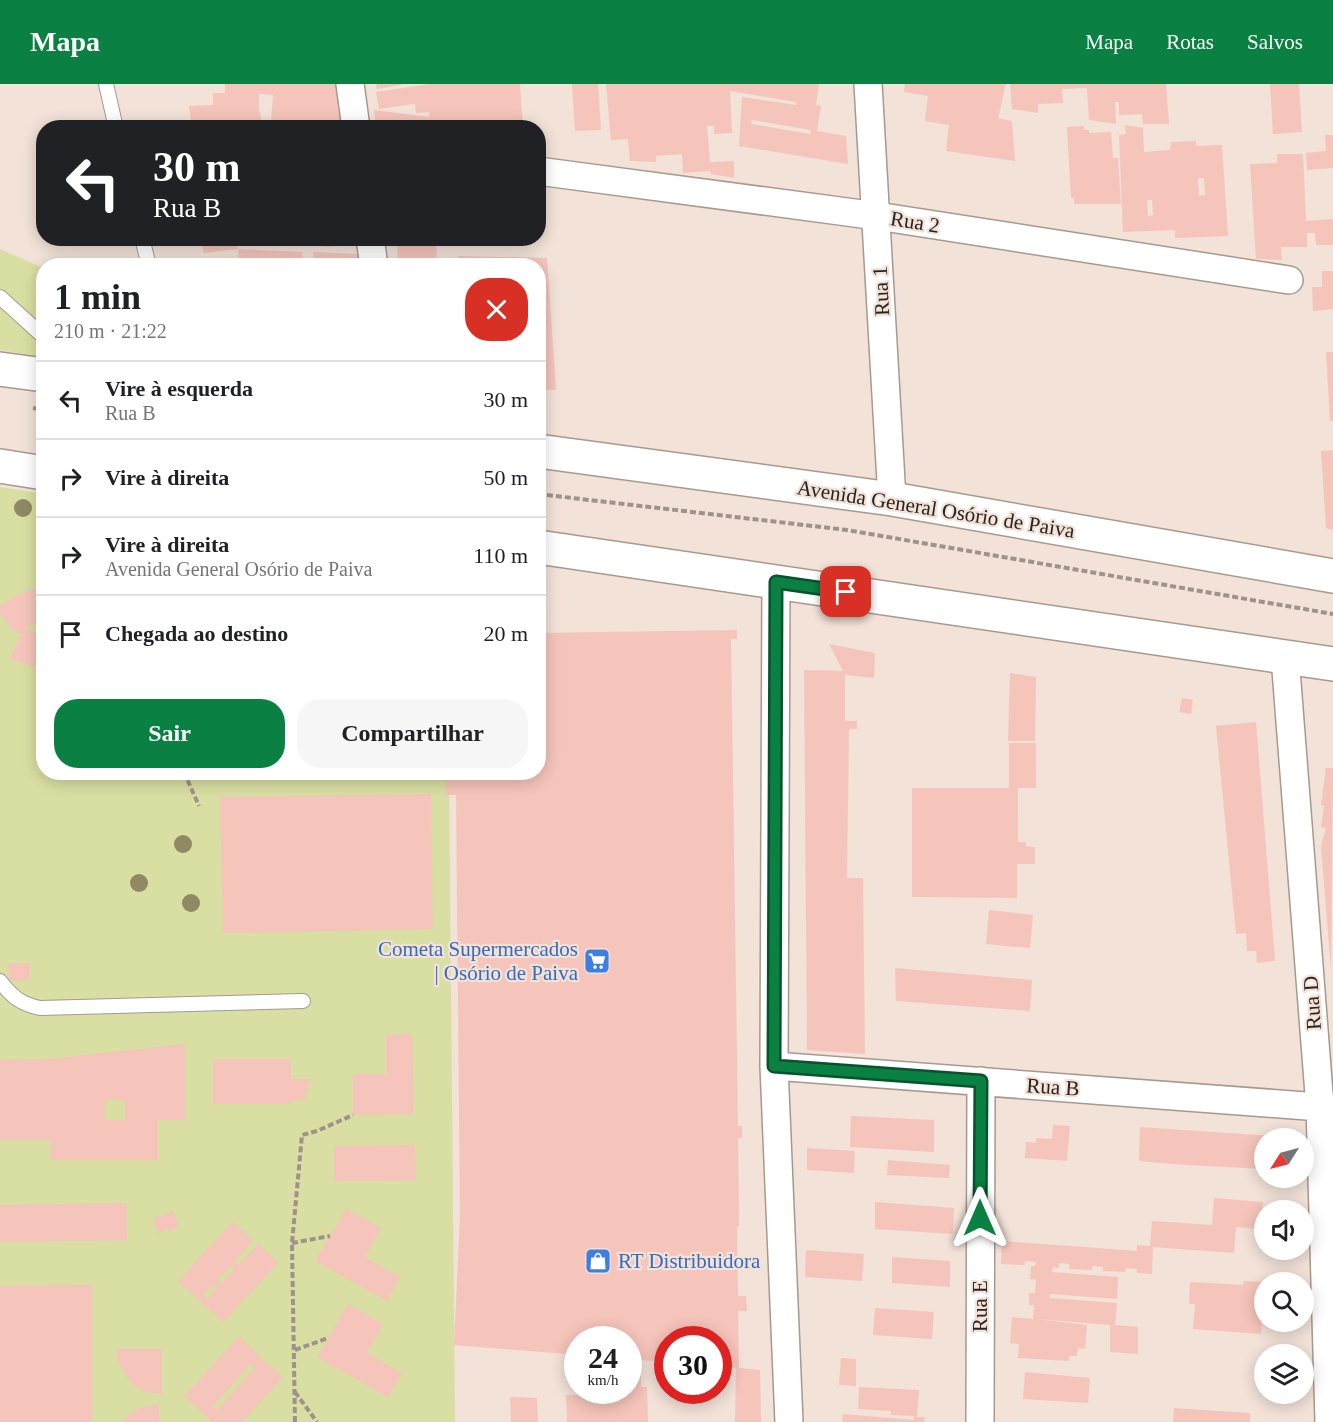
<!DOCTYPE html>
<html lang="pt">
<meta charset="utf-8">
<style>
:root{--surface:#fff;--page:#f6f6f6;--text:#202124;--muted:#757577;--line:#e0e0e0;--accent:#0b8043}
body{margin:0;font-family:"Times New Roman",serif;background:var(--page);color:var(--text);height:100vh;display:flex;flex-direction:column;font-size:22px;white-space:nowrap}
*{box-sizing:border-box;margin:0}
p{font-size:20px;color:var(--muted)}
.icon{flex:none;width:33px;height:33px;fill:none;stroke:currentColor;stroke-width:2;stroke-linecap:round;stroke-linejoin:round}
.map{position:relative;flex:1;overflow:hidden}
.sheet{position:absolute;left:36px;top:174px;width:510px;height:522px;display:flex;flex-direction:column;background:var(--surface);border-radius:24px;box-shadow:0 3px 15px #0003}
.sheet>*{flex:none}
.banner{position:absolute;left:36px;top:36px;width:510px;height:126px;border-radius:24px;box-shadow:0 3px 15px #0003;background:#202124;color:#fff;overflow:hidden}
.needle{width:39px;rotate:234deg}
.buttons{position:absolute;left:1254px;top:1044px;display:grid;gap:12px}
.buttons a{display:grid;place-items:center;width:60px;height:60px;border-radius:50%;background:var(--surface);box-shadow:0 3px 15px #0003;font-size:30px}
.speed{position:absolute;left:564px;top:1242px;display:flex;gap:12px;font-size:30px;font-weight:700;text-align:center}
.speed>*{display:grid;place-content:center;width:78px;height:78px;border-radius:50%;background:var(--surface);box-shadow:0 3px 15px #0003;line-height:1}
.speed small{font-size:15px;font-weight:400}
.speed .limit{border:9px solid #d22;background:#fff;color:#111}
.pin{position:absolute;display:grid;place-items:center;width:51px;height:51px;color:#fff;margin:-26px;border-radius:12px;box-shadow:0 3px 9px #0006}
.me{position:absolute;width:66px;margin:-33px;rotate:0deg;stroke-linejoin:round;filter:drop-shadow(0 0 4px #0008)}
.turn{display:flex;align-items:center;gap:21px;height:126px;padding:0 18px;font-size:27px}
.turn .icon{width:78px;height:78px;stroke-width:2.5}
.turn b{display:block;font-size:42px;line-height:51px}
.round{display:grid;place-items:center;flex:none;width:63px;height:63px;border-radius:24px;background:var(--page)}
.head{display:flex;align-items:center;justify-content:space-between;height:102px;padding:0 18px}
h1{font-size:36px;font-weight:700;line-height:45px}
.primary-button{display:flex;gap:12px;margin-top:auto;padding:12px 18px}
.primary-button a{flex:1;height:69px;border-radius:24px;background:var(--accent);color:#fff;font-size:24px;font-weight:700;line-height:69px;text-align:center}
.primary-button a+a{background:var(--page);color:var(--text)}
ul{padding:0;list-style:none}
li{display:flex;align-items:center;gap:18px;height:78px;padding:0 18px;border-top:2px solid var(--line)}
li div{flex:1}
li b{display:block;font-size:22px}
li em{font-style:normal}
header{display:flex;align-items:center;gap:36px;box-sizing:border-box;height:84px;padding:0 30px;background:var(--accent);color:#fff}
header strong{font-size:28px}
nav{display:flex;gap:33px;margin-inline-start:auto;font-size:21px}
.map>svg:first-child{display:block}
</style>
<header>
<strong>Mapa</strong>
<nav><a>Mapa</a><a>Rotas</a><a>Salvos</a></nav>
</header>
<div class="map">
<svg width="1333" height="1338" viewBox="0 0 1333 1338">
<rect width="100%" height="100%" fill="#f2e2d8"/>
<path fill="#d9dea2" d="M0 165 43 184V273L0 266Z
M0 403 43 410 44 688 449 689 455 1338H0Z"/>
<path fill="#f5c4ba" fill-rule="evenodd" d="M225 0H338L342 44H277V39L271 38 273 11 259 10V26L263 44H192L189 22 213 21V9H225Z
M376 0H401V1L377 5Z
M430 0H520L523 44H376L374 26 429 33V28L416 29 415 20 379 25 376 8Z
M572 0H598L601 46 575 47Z
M606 0H819L816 21 821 22 817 47 846 52 848 80 739 62 742 13 796 21V18L730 7 732 49 714 50V42H707L710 78 734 77V94L711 90 710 87 683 89 682 70 656 72V78L630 77 628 55 611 56ZM752 36 811 46 810 50 751 40Z
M905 0H1006L998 34 1012 37 1015 77 946 67 949 41 925 37 928 12 904 8Z
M1010 0H1166L1169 40H1143L1142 30 1119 31V18H1115L1116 40 1089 36 1087 4 1062 5 1063 19 1038 20V29L1012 25Z
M1270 0H1299L1302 48 1273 50Z
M1125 41 1143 44 1144 68 1170 66 1171 58 1196 57V62L1222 61 1228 152 1175 154V146L1123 148 1119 51 1126 50ZM1198 94H1204L1205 111 1199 112ZM1147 116H1152L1153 131 1148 132Z
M1084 42V46H1089V49L1111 48 1113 74H1118L1121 120H1074V114H1071L1067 43Z
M1325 51H1333V84L1307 86 1306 69 1326 67Z
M1277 70H1303L1306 137 1333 135V161H1316L1315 149H1307V163H1281L1282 176 1256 175 1250 80 1277 79Z
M200 154H236L238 165 302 168 303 178 314 177 313 168 358 170 359 182H239L238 165 204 169Z
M316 154H332V163L315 162Z
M397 154H436L437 179 443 182H398Z
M458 172 547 174 556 306H538V182H459Z
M1322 187H1333V225L1313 227 1312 203H1322Z
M1326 268H1333V337H1330Z
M1333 366V446L1326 444 1321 367Z
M44 504V536L23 545 44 551V585L10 575 21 550 14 547 0 530V522L10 515 28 506Z
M737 546V555H731L738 1042H742V1054H738L739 1142H737L738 1212H746L747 1227H738L739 1284 760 1286 761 1338H735L736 1284 718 1282V1256H668V1278L641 1276V1303H647L648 1338H567L566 1311H595V1306H628V1256H578V1271L454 1261 460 1131 456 711H446V688H538V549Z
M829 560 875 569 874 594 845 591V637H857V645H849L847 794H863L865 970 807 966 804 586 843 587Z
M1010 589 1036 593 1035 657H1008Z
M1182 614 1193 616 1191 630 1179 628Z
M1256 638 1275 877 1257 879 1256 867H1247L1246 849 1236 850 1216 642Z
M1009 659H1036V704H1018V758H1026V762L1035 763V780H1017V814L912 813V704H1009Z
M1326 684H1333L1331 886 1321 762 1326 744 1321 743 1324 722 1321 721Z
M431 710 433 845 223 849 220 713Z
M989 826 1033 831 1030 864 986 860Z
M30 879V896L9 897 8 880Z
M895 884 1032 896 1030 927 896 917Z
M412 950 414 1030 353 1031V990H386V951Z
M185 960V1036H158V1076H51L50 1056H0V976L50 975ZM105 1016H125V1036H105Z
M213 975H291V995H310L305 1016H291V1020H213Z
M851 1032 934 1036V1068L850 1063Z
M1053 1041 1070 1042 1067 1077 1025 1074 1026 1058 1036 1059V1054L1052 1055Z
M1140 1043 1285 1053V1054H1264V1085L1186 1081 1139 1077Z
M415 1061 416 1096 334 1097V1062Z
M807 1064 855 1067 854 1089 807 1086Z
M888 1076 950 1081 949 1094 887 1091Z
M1214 1114 1263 1118 1261 1145 1236 1143 1234 1169 1153 1163 1152 1190 1137 1189V1185L1126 1184 1125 1188 1103 1187V1183L1092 1182V1186L1069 1185 1070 1180 1059 1179V1184L1053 1183 1052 1188 1118 1193 1117 1215 1050 1210V1214L1117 1219 1115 1241 1138 1243V1270L1110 1268V1241L1035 1235 1087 1241 1085 1265 1078 1264 1077 1272H1069V1277L1018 1274 1019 1260 1010 1259 1012 1233 1033 1235 1034 1221H1029V1209H1035L1036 1195H1030L1031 1182H1035L1036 1178 1025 1177 1024 1181 1001 1180 1002 1157 1137 1167V1161L1150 1162 1152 1137 1212 1141Z
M875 1118 954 1124 953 1150 875 1145Z
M126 1119 127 1156 0 1158V1121Z
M346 1125 381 1144 365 1173 400 1193 387 1217 315 1177Z
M173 1127 179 1142 169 1147 167 1144 159 1150 153 1135Z
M233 1138 253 1156 235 1177 239 1181 258 1160 278 1179 223 1238 178 1197ZM230 1182 234 1185 221 1200 217 1196ZM212 1201 216 1205 207 1215 203 1211Z
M806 1166 864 1170 862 1197 805 1193Z
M892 1173 950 1177V1203L892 1199Z
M1244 1197 1264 1198 1261 1250 1193 1245 1195 1220H1189L1190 1198 1243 1201Z
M92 1201V1338H0V1202Z
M348 1220 383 1240 367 1269 402 1289 388 1313 317 1273Z
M875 1224 934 1228 932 1255 873 1251Z
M239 1253 283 1294 242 1338H213L184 1312ZM251 1280 255 1284 217 1326 213 1322Z
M116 1265H162V1310L144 1307 131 1299 119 1280Z
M841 1274 856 1275V1302L839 1301Z
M1025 1288 1090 1294 1088 1319 1023 1315Z
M859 1303 919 1306 917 1333H925L924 1338H842L843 1330 914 1336V1332L891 1331V1327L858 1325Z
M510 1313 537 1314 538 1338H511Z
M159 1319V1338H121L134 1326Z
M1174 1324 1250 1329V1338H1173Z"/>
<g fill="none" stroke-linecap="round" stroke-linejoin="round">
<defs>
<path id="lane" d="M106 0 116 44
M142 154 149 182
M0 213 44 253
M0 897C12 913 21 920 40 924L303 917"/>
<path id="street" d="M350 0 356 44
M868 0 892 415
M538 87 877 132 1289 196
M370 154 374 182
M776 498 774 982 789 1338
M1285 573 1320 1023 1329 1338
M774 982 1333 1024
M980 1338 981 997"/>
<path id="primary" d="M0 285 44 291
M538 367 892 415 1333 492
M0 382 44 389
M538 463 1333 580"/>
</defs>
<use href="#lane" stroke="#a8998f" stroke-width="16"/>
<use href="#street" stroke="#a8998f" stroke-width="30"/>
<use href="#primary" stroke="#a8998f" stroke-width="36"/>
<path stroke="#9e928b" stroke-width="4" stroke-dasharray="6 3" stroke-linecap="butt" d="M33 324 44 326
M538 410 847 446 1333 530
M184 688 199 722
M292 1159 330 1152
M295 1266 328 1254
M295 1308 317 1338
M295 1338 292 1159 302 1051 317 1047 353 1031"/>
<use href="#lane" stroke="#fff" stroke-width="14"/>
<use href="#street" stroke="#fff" stroke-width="27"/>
<use href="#primary" stroke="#fff" stroke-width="33"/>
</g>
<g fill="#908964">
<circle cx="23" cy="424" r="9"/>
<circle cx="183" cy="760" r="9"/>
<circle cx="139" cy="799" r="9"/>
<circle cx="191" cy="819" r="9"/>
</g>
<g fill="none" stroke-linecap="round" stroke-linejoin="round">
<defs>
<path id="route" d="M846 508 776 498 774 982 981 997 980 1134"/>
</defs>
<use href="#route" stroke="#07532c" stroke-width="15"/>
<use href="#route" stroke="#0b8043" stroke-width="10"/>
</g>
<defs>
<symbol id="supermarket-square" viewBox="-11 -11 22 22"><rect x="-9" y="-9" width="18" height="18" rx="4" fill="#3f7fe0" stroke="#f2e2d8"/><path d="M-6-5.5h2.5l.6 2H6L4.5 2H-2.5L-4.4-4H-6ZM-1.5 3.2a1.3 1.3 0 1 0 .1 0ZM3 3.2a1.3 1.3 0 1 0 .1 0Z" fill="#fff"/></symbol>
<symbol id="shop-square" viewBox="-11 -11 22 22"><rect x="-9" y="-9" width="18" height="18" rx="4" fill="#3f7fe0" stroke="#f2e2d8"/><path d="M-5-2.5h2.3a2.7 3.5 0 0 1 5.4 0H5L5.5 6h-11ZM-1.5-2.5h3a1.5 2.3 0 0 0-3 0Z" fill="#fff"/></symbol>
</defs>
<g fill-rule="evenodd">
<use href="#supermarket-square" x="582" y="862" width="30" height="30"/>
<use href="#shop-square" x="583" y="1162" width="30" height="30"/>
</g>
<g text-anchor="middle" stroke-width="4.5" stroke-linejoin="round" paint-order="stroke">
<g font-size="21" fill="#2a2420" stroke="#f2e2d8">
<text transform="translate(915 138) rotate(9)" y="7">Rua 2</text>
<text transform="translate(881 207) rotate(-93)" y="7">Rua 1</text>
<text transform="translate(936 425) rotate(9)" y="7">Avenida General Osório de Paiva</text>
<text transform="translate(1312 919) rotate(-94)" y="7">Rua D</text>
<text transform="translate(1053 1003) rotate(4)" y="7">Rua B</text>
<text transform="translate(980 1222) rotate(-90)" y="7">Rua E</text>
</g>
<g font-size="21" fill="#366cbe" stroke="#f2e2d8" text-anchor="end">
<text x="578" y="872">Cometa Supermercados<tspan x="578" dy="24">| Osório de Paiva</tspan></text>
<text x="618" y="1184" text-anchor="start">RT Distribuidora</text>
</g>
</g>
</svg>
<div class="buttons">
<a><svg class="needle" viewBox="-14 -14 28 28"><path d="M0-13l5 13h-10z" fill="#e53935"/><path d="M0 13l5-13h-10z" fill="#757577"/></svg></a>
<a><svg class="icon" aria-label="sound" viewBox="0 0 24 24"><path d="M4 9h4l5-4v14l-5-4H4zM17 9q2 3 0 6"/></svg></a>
<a><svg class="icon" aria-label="search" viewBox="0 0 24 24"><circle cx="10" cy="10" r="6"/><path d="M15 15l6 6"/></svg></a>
<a><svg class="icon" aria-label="layers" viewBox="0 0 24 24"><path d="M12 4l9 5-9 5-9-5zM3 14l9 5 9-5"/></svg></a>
</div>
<div class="speed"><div>24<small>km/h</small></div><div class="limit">30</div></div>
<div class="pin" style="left:846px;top:508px;background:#d93025"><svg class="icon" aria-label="arrive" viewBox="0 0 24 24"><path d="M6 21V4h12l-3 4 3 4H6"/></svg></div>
<svg class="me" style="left:980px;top:1134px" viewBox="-20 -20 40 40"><path d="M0-17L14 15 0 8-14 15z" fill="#0b8043" stroke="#fff" stroke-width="4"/></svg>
<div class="banner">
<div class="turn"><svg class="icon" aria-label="left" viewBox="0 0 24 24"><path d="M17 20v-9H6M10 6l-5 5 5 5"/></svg><div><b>30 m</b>Rua B</div></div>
</div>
<section class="sheet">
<div class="head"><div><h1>1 min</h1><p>210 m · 21:22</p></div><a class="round" style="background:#d93025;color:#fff"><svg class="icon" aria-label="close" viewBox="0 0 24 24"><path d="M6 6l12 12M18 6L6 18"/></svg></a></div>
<ul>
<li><svg class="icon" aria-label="left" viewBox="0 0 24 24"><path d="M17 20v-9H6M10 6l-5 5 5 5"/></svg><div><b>Vire à esquerda</b><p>Rua B</p></div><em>30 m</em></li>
<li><svg class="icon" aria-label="right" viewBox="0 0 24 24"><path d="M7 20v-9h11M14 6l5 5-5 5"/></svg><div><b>Vire à direita</b></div><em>50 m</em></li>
<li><svg class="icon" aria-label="right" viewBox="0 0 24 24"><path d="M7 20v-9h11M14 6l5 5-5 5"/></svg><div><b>Vire à direita</b><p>Avenida General Osório de Paiva</p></div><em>110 m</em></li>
<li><svg class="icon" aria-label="arrive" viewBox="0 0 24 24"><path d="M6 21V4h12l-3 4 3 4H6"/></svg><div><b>Chegada ao destino</b></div><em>20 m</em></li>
</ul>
<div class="primary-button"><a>Sair</a><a>Compartilhar</a></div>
</section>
</div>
